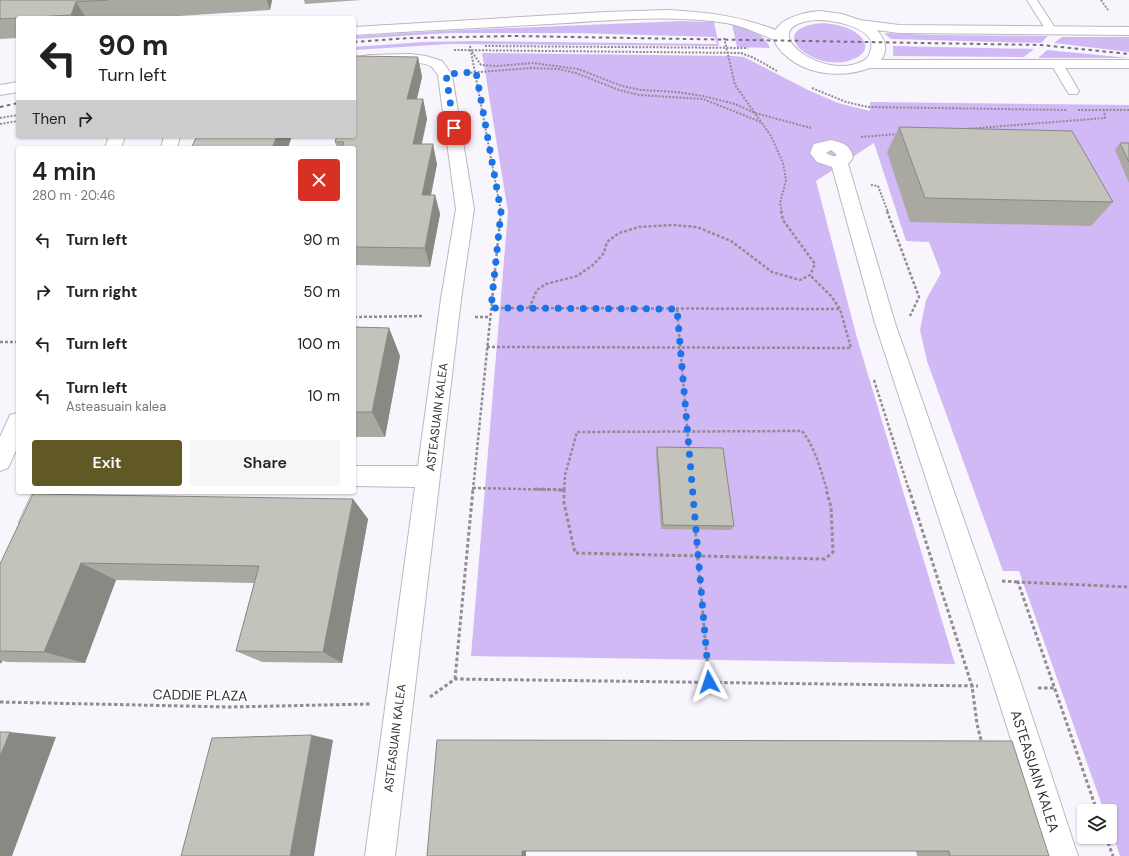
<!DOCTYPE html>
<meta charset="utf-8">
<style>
:root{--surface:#fff;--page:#f6f6f6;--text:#222;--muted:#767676;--accent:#615925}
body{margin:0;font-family:"DM Sans",sans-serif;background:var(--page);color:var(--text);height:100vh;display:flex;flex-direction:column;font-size:15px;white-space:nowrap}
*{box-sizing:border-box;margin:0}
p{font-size:13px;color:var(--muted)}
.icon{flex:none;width:22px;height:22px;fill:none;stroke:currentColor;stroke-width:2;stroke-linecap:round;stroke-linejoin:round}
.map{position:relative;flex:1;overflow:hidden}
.panel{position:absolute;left:16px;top:146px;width:340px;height:348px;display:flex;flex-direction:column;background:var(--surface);border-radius:4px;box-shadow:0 1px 3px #0004}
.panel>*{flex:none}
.top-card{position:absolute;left:16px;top:16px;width:340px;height:122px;border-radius:4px;box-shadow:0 1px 3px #0004;background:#fff;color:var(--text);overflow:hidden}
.buttons{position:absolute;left:1077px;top:804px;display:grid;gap:8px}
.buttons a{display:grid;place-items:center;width:40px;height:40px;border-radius:4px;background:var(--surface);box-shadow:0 1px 3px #0004;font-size:20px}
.pin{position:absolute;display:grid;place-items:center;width:34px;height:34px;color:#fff;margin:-17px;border-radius:8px;box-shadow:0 2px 6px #0006}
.me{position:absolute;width:44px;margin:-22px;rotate:355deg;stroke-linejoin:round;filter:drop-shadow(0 0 3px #0008)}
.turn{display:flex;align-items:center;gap:14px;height:84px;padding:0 16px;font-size:18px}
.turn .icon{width:52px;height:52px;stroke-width:2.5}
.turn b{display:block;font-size:28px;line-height:34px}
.then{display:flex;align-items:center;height:38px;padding:0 16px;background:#0003;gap:8px;font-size:15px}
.round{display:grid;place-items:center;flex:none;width:42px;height:42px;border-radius:4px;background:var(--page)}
.head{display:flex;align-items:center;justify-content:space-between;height:68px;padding:0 16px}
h1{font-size:24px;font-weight:600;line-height:30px}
.button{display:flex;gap:8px;margin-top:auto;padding:8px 16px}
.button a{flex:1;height:46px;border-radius:4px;background:var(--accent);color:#fff;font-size:16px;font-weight:600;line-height:46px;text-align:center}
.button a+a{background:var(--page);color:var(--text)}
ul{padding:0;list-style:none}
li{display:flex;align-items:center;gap:12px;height:52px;padding:0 16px}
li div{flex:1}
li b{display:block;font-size:15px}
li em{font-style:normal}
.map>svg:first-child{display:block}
</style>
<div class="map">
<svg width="1129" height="856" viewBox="0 0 1129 856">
<rect width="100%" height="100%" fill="#f8f5fd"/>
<path fill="#d1b9f5" d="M682 21 714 22 719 46 448 44 354 50V47L424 42 474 41 717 44 715 37 575 33H449L354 39V36L439 31Z
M823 23C834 24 846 26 855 32 875 46 863 58 844 62 808 68 764 28 823 23Z
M732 24C750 30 761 29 770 48L737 47Z
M884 33 934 35 1048 36 1041 43 891 39Z
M1062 37H1129V52L1054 43Z
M893 46 1034 49 1024 57 893 56Z
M1047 50 1129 58H1038Z
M482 53 733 56 744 57 808 90 838 103 870 111V102L1129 105V856H1120L1110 827V811H1104L1019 571H1003L927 361 920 330 926 300 941 273 929 242 906 241 874 143 816 181 857 338 955 664 471 656 508 212Z"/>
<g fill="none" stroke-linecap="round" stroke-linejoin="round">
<defs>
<path id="lane" d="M1027 0H1037L1057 31 1056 33H1048Z
M1057 61 1061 62 1063 64 1079 91 1077 94H1069L1067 91 1051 64 1053 62Z"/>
<path id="street" d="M667 10C711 12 745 17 786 34L788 37 786 40 781 41C762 37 746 26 726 23 667 14 607 21 548 24 483 28 419 30 354 35V27L605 12Z
M410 54 426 56 442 61 452 75 474 209 461 299 395 856H365L415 487 354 486V466H418L441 299 456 209 438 75C436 73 434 69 432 67 420 58 369 63 354 66V58L369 55Z
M18 82V92L0 95V85Z
M109 136H125L121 148H105Z
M164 136H180L177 148H161Z
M831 140C843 143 851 145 853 158L848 164 895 323 1022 686 1078 856H1048L994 686 875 323 832 167 817 162 810 153 814 144ZM831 150 836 154V156H832L826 153Z
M18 413V446L8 468 0 471V437L10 415Z
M33 492H57L39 530 31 533 23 530 19 522Z"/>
<path id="secondary" d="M820 11 842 14 860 20 899 25 1129 27V35L899 33 877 30C885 40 889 49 881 60H1129V68H870C842 78 807 76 784 54 780 50 775 44 774 39 772 19 805 12 820 11ZM816 20C830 19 877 27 871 49 870 54 867 59 863 61 822 83 749 26 816 20Z"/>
</defs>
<use href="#lane" stroke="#bbb8c0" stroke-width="2"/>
<use href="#street" stroke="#bbb8c0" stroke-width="2"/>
<use href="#secondary" stroke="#bbb8c0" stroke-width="2"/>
<path stroke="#8f8d92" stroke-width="2" stroke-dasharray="2 1.5" stroke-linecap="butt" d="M1101 0 1108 10
M724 38 735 85 771 136 783 163 786 180 780 203 782 212
M470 46 501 212
M485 46 748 48
M454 50 741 53 754 58 777 71
M472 52 481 65 497 66 533 63 578 69 622 86 641 90 676 92 703 96 735 104 755 113 811 128
M467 73 531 68 559 69 576 73 619 90 639 95 703 99 761 122
M812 88 846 102 868 107 1067 110
M1078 110H1129
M0 118 18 115
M0 124 18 121
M965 129 1105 118 1104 110
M861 137 898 134
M871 185 878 186 888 212"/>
<path stroke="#8f8d92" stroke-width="2.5" stroke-dasharray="3 2" stroke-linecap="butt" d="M887 211 919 297 910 316
M491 308 840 309
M529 308 537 290 546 284 577 276 593 265 604 253 607 242 619 233 639 227 672 225 697 227 731 241 772 272 800 280 810 275 815 264 783 220 781 211
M677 309 689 450
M354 317 424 316
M475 317H490
M0 342H18
M487 347 851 348 840 309 831 296 810 275
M874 380 909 490
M473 488 565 490
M473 490 501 211
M564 490 565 475 577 432 802 431C815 447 821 471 827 490"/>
<path stroke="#8f8d92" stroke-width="3" stroke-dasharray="3.5 2.5" stroke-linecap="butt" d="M535 489 565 490
M564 489V503L575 553 825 559 833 552 831 507 826 489
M909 489 972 686 977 724 982 744
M695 527 709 682
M1002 581 1018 582
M0 663 2 658
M455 679 473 489
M1038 688H1054
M430 697 455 679 978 686
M0 702 230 707 370 704
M1097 811 1018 582 1129 587
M1106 837 1113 856"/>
<use href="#lane" fill="#fff" fill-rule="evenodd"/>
<use href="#street" fill="#fff" fill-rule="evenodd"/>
<use href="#secondary" fill="#fff" fill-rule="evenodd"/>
<path stroke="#737176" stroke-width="2" stroke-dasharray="3.5 3.5" stroke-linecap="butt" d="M354 42 411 38 514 36 1041 45 1129 54
M0 107 18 103"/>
</g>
<path fill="#a9a8a1" d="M0 0H272L270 10 147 18H18V38L0 39Z
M304 0H361L305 4Z
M418 57 422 77 417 99H423L427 119 422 144 437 164 431 195H435L440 214 430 267 354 265V148H337L335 142Z
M899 127 1113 202 1091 226 910 222 887 152Z
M1120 143H1129V183L1115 150Z
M354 327 389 328 400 356 385 437H354Z
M657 447 734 526 731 530 661 529 656 452Z
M353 499 368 519 342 663 262 662 236 651 254 583 116 580 85 663 7 662 0 660V564Z
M437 740 1049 856H917L916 851H526V856H427Z"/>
<path fill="#898883" d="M267 0H272L270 10Z
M76 2 86 18H73L71 15Z
M418 57 422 77 412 119 407 99Z
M423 99 427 119 417 163 413 144Z
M277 136H292L288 148H272Z
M433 144 437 164 427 214 422 195Z
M435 195 440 214 430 267 425 248Z
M389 328 400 356 385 437 372 412Z
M353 499 368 519 342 663 323 652Z
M81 563 116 580 85 663 44 652Z
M10 732 56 737 12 856H0V756Z
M312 735 333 740 314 856H290Z
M526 846V856H522V851Z"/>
<path fill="#c4c3bb" stroke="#898883" d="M0 0H108L76 2 71 15 0 19Z
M354 56 418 57 407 99H423L413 144H433L422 195H435L425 248 354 247V148H342L344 142H335L337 136H354Z
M899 127 1072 131 1113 202 925 198Z
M197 136H277L272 148H191Z
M1120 143H1129V162Z
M354 327 389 328 372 412H354Z
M657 447 723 448 734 526 663 525Z
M33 494 353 499 323 652 236 651 259 566 81 563 44 652 0 651V564Z
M0 732H10L0 756Z
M312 735 290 856H181L212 738Z
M437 740 1012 741 1049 856H950L949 851H522V856H427Z"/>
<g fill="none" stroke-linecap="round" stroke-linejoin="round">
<path stroke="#1a73e8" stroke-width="7" stroke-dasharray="0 12.6" d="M454 128 446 74 476 72 501 212 491 308 677 309 709 682"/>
</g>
<g text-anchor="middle" stroke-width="3.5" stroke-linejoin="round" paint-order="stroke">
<g font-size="12" fill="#313033" stroke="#fff">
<text transform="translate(437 417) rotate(-83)" y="4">ASTEASUAIN KALEA</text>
<text transform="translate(395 738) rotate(-83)" y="4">ASTEASUAIN KALEA</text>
</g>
<g font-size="14" fill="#313033" stroke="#fff">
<text transform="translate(200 695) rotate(1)" y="5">CADDIE PLAZA</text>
<text transform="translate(1035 771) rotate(72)" y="5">ASTEASUAIN KALEA</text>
</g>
</g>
</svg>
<div class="buttons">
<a><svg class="icon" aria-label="layers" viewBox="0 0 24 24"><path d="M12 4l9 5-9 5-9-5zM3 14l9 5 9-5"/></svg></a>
</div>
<div class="pin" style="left:454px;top:128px;background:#d93025"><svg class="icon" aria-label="arrive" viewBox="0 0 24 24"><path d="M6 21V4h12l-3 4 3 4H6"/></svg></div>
<svg class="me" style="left:709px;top:682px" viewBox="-20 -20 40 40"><path d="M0-17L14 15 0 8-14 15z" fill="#1a73e8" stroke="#fff" stroke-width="4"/></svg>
<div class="top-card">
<div class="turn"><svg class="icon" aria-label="left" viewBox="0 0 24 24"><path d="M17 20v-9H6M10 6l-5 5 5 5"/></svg><div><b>90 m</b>Turn left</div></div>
<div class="then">Then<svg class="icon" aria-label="right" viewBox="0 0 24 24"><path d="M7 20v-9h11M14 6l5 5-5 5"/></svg></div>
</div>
<section class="panel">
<div class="head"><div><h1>4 min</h1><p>280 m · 20:46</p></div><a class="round" style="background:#d93025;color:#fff"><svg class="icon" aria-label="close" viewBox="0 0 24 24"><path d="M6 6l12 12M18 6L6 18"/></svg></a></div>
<ul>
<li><svg class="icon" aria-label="left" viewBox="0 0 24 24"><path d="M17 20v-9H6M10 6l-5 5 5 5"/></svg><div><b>Turn left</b></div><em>90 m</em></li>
<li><svg class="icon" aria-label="right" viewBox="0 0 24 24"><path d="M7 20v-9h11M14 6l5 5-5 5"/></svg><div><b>Turn right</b></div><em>50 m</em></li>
<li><svg class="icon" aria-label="left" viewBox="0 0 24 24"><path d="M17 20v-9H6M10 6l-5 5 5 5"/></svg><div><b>Turn left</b></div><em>100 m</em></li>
<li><svg class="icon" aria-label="left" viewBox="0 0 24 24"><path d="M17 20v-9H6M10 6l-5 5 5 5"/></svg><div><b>Turn left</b><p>Asteasuain kalea</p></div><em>10 m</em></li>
</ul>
<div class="button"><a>Exit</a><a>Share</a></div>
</section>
</div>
